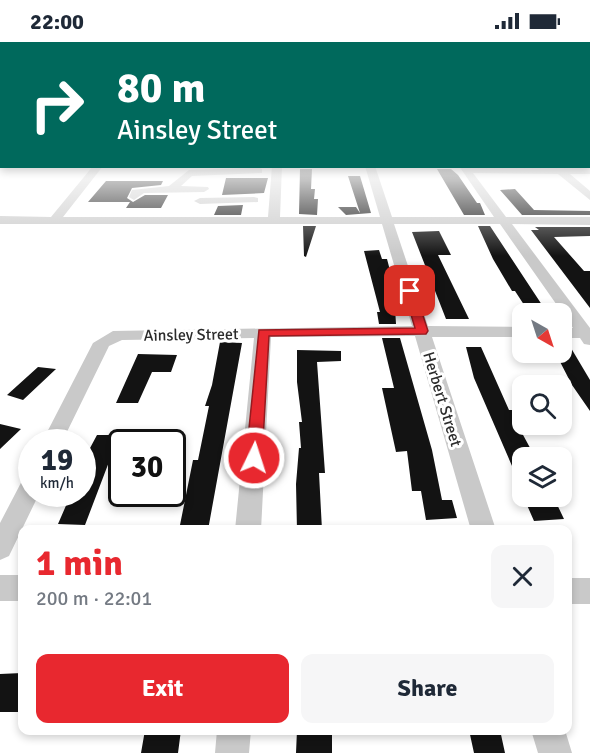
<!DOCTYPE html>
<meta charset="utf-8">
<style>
:root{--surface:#fff;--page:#f6f6f7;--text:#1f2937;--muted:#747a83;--accent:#e8282f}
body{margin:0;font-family:Signika,sans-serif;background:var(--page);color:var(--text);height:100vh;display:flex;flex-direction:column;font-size:22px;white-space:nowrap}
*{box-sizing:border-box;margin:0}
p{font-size:20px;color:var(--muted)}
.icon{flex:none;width:33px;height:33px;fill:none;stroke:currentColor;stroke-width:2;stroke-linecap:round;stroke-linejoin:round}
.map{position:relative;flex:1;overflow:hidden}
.drawer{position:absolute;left:18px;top:483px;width:554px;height:210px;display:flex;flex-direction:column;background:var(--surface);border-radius:12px;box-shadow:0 3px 9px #0003}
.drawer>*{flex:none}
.guide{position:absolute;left:0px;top:0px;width:591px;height:126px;box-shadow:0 3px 9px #0003;background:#00695c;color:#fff;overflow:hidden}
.needle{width:39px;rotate:141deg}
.buttons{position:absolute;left:512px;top:261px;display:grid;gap:12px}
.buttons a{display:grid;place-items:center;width:60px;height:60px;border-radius:12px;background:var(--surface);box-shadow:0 3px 9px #0003;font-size:30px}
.speed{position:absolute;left:18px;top:387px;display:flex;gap:12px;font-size:30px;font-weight:700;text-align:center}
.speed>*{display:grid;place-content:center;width:78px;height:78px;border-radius:50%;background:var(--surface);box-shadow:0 3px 9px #0003;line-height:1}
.speed small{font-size:15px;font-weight:400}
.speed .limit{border:3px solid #111;border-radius:9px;background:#fff;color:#111}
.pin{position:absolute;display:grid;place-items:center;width:51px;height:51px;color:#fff;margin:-26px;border-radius:12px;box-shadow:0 3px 9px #0006}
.me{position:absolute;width:66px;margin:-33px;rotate:4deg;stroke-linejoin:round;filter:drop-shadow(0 0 4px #0008)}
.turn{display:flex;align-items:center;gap:21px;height:126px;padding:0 18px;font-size:27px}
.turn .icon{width:78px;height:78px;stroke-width:2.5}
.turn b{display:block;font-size:42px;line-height:51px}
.round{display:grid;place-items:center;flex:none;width:63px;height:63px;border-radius:12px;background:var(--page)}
.summary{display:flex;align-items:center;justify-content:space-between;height:102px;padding:0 18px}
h1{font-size:36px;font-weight:800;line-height:45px;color:var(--accent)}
.button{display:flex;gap:12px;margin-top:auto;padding:12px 18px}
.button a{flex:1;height:69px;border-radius:12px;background:var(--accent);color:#fff;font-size:24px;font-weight:800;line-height:69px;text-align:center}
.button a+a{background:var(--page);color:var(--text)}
.status{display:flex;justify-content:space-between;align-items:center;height:42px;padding:0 30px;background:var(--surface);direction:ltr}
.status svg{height:16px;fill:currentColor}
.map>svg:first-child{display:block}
</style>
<div class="status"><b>22:00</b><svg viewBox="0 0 49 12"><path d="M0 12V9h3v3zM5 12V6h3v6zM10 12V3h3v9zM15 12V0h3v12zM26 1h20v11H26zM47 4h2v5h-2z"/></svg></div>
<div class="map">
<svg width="590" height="711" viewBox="0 0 590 711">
<rect width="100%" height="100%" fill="#fff"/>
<path fill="#131313" d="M300 127H312L311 147H315L314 157H318L317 173 299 172Z
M437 127H451L458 133 477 161H480L485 173H464Z
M348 134H360L371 171 346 173 338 165H356L360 171Z
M226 136H268L264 151 222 153Z
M106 139H163L161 143 132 146 127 156 133 160 145 153H168L161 166H126L130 160H88Z
M515 147 534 168 590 169V173H522L500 148Z
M243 163 241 173H214L218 164Z
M303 184H316L306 215 304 214Z
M478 184H490L548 272H530L515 249H512L493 217Z
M535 185H590V194L554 195 584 229H590V266L531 188H539Z
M439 189 451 213H438L469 277H446L412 190Z
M379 208 382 217H387L392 236H389L401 265 395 266 396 282H379L377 270H380L364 209Z
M382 296H400L432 408 442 458H452L457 476 426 478 421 449H412L407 409 396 410 382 346H394Z
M220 300 242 301 208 488H179L193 418H198L209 364H205L212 343Z
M466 305H481L509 368H522V391L535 415H522V447L474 336Z
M561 306H571L590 338V369L572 343 555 310H561Z
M297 308 341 309V319L317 320 325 431H319L322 488H297L296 442 299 406H301L299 380H302L297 340Z
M138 312 177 313 171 330H152L138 361H116Z
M38 325 56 327 23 358 7 353Z
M0 382 21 387 0 407Z
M97 393H122V412H112L85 483 58 482 71 452H82V421Z
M523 454H553L564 477 534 479Z
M22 631V670H0V632Z
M145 688H181L178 711H141Z
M297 688H332V711H296Z
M469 688H500L505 711H474Z"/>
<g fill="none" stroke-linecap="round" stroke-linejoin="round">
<path fill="#c9c9c9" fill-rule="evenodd" d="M93 124H103L63 175H268L272 124H282L280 175H380L365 124H375L392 175H494L459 124 590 126V132H570L590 149V158L558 132 473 131 506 175H590V183L512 182 590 286V303L584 302 580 296H561V286H573L500 182H394L428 284 522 285V295H432L496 488H471L415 294 271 295 261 488H235L254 296 122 298 109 304 62 400H42L93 301 113 289 412 284 382 182H0V174L51 175Z
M259 126 262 127V131L192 134 181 144 208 145 209 147 204 150 144 151 134 158 129 155 132 148 169 144 189 128Z
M254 155 258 156V160L200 162 194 159 200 156Z
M32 433V452H39L9 514 0 518V481L24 435Z
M0 533H22V559H0Z
M567 536H590V562H567Z
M217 688H251L249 711H215Z
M531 688H565L572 711H538Z"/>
</g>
<linearGradient id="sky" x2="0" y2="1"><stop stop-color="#99c3e9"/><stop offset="0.53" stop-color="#fff"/><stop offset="1" stop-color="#fff" stop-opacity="0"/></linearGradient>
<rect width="590" height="214" fill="url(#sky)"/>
<path fill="#e8282f" stroke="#971a1f" stroke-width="1.5" d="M410 246 415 249 428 289 426 292 269 294 262 416 259 421H248L246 416 259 288 415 286 404 249Z"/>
<g text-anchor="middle" stroke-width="6" stroke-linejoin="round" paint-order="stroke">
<g font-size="16" fill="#2c2c2c" stroke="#fff">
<text transform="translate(191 292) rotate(-1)" y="6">Ainsley Street</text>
<text transform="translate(443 357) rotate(73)" y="6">Herbert Street</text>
</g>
</g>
</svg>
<div class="buttons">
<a><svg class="needle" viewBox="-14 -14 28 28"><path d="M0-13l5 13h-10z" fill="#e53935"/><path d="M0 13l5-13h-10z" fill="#747a83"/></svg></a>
<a><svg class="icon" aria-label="search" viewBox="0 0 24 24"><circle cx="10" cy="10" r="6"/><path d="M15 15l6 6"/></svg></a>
<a><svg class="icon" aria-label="layers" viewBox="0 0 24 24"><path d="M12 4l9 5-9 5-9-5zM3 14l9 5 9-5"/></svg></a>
</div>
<div class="speed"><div>19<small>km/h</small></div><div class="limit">30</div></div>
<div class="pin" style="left:410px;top:249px;background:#d93025"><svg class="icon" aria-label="arrive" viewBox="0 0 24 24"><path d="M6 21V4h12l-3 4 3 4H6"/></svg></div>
<svg class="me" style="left:254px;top:416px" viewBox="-20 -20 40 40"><circle r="17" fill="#e8282f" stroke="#fff" stroke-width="3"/><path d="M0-11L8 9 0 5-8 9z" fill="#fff"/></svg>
<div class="guide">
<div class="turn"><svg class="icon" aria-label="right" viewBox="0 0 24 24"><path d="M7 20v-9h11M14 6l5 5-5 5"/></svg><div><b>80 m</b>Ainsley Street</div></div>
</div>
<section class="drawer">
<div class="summary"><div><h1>1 min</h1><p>200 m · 22:01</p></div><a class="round"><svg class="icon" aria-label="close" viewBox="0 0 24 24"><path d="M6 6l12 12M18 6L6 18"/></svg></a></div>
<div class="button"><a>Exit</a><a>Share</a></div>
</section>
</div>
